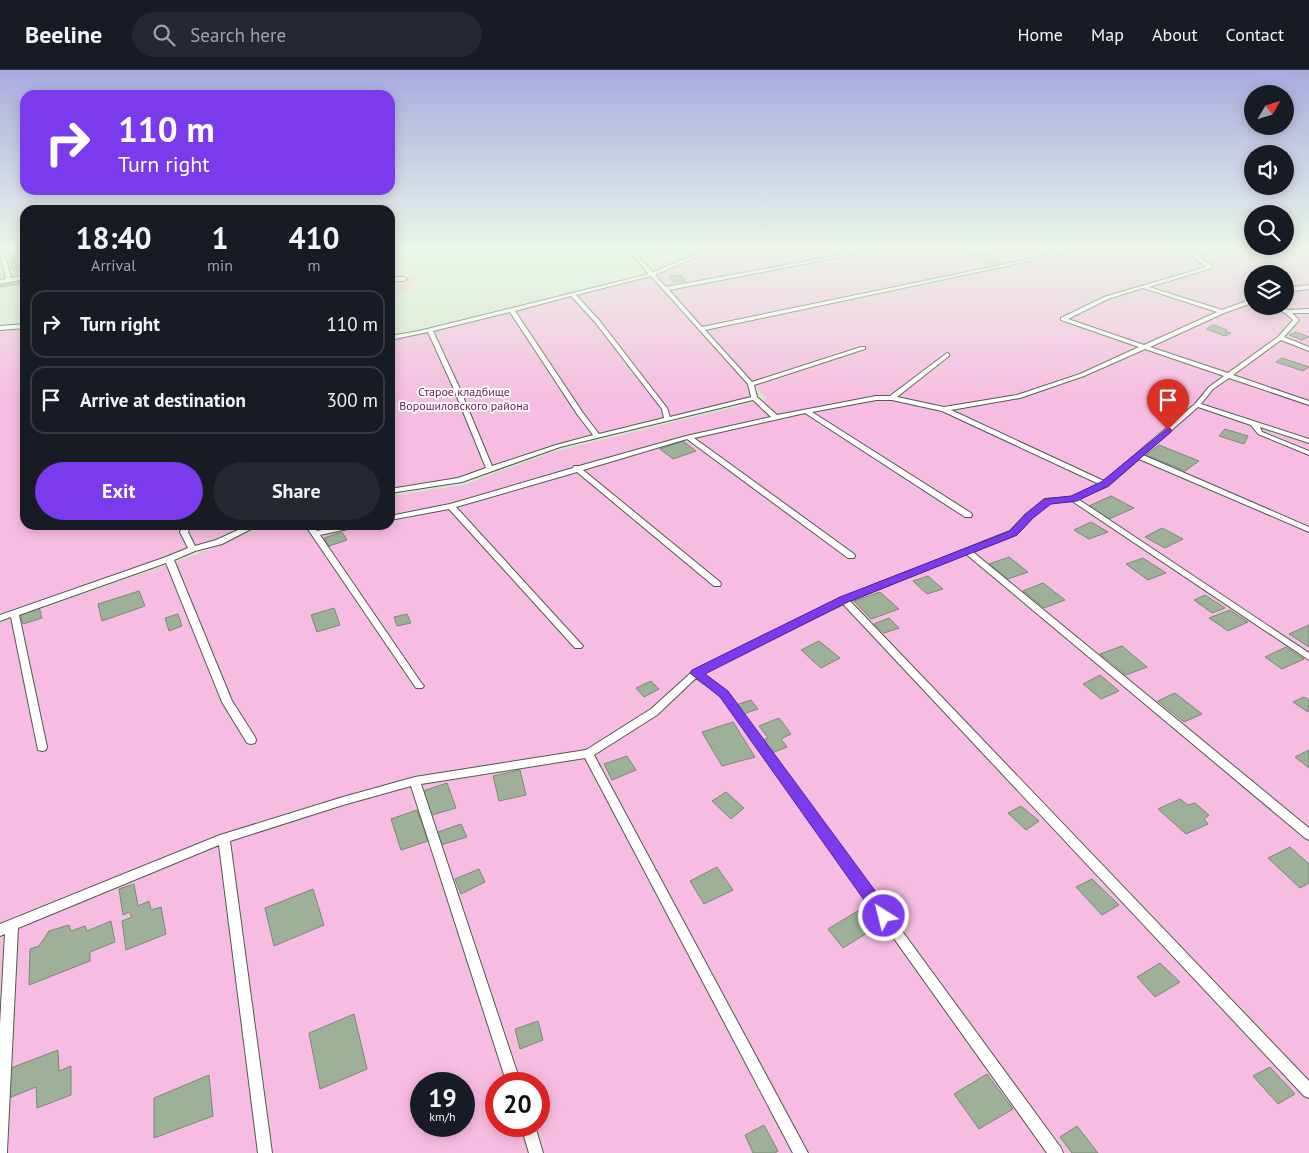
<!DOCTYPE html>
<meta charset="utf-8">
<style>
:root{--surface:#171b24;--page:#242831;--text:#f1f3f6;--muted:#9ea1a6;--line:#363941;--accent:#7c3aed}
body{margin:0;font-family:"PT Sans",sans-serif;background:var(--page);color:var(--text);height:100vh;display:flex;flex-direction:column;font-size:19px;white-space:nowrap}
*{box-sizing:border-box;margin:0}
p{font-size:16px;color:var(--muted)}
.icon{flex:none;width:28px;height:28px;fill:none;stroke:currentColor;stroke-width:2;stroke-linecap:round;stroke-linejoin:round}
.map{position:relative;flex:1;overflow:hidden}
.sheet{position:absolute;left:20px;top:135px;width:375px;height:325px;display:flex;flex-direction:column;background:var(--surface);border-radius:15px;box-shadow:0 2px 12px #0003}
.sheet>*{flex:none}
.top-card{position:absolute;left:20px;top:20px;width:375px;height:105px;border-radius:15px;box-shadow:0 2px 12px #0003;background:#7c3aed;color:#fff;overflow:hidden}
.needle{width:32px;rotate:52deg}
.tools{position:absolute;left:1244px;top:15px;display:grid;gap:10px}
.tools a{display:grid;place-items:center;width:50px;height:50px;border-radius:50%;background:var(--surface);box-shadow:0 2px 12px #0003;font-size:25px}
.speed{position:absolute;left:410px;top:1002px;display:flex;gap:10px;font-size:25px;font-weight:700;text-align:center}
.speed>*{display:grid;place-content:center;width:65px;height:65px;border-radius:50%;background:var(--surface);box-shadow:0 2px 12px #0003;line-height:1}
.speed small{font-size:12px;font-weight:400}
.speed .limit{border:8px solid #d22;background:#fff;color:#111}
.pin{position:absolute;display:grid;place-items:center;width:42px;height:42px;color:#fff;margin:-51px -21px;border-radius:50% 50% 50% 0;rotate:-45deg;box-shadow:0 0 5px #0007}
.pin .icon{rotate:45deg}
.me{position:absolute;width:55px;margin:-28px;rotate:324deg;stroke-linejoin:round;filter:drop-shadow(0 0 4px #0008)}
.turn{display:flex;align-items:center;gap:18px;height:105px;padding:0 15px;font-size:22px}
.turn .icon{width:65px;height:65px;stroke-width:2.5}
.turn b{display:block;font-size:35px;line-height:42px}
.eta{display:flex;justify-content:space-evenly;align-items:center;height:85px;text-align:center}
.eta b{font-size:30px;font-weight:700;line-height:35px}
.primary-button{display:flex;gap:10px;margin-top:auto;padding:10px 15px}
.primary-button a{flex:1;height:58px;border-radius:30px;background:var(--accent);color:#fff;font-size:20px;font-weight:700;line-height:58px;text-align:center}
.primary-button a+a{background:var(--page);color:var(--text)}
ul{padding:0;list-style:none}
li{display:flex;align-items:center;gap:15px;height:68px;margin:0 10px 8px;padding:0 5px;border:2px solid var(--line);border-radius:15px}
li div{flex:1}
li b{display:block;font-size:19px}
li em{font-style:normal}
header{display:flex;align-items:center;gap:30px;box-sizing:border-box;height:70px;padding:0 25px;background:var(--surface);border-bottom:1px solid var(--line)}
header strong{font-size:24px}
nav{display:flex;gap:28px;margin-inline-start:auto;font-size:18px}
.search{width:350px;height:45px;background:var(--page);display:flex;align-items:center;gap:12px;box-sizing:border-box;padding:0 18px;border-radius:28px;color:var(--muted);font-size:19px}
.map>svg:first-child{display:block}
</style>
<header>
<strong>Beeline</strong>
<div class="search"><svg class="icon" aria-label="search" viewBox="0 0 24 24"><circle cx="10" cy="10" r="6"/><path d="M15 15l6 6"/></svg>Search here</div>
<nav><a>Home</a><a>Map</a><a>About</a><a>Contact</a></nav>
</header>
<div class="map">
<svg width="1309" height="1083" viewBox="0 0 1309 1083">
<rect width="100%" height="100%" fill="#d5e9ce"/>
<path fill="#c5debe" d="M0 179H25V213L0 218Z"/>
<path fill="#f7bce1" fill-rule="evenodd" d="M701 179H1309V1083H0V553L198 484 266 455H390V426L463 415 553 382 767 329 649 201ZM1252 204H1285V236H1252ZM421 1014H464V1056H421ZM496 1014H539V1056H496Z
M651 206 748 315 749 327 554 375 461 408 390 419V269Z
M390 207 418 208 407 221 390 223Z
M25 255V455H250L216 471 194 476 169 488 0 548V257Z"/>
<path fill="#9eb198" stroke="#798b73" d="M7 179H25V198L13 200Z
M979 181 1002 192 990 194 967 183Z
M681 205 686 211 673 212 669 206Z
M25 209V213L0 217V213Z
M1213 255 1227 260 1225 261 1231 263 1225 266 1206 259Z
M1296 262 1309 267 1302 270 1289 265Z
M1282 288 1309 297 1303 301 1276 292Z
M1225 359 1248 366 1244 374 1219 366Z
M683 371 696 381 673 389 660 379Z
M1159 375 1199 391 1185 401 1146 385Z
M1111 426 1134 438 1109 449 1089 436Z
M1091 452 1108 462 1089 469 1074 460Z
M1162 458 1183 469 1165 478 1145 467Z
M342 462 347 470 329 476 324 468Z
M1009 487 1028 502 1008 509 989 494Z
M1143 488 1166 503 1148 510 1126 494Z
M928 506 943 519 927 524 913 511Z
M1043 513 1065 530 1044 538 1023 521Z
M139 521 145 536 102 551 98 534Z
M880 522 899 539 871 549 854 531Z
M1205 525 1225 538 1212 543 1194 530Z
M39 537 42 548 23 554 20 543Z
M334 538 340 555 317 562 311 545Z
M1230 540 1248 552 1228 561 1209 548Z
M178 544 182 556 169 561 165 548Z
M407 544 411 553 397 556 394 547Z
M889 548 899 558 884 563 874 554Z
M1309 555V577L1289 564Z
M819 571 840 588 821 598 801 580Z
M1122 576 1147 597 1126 605 1100 584Z
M1286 577 1304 589 1282 599 1265 587Z
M1100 605 1119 621 1101 629 1083 614Z
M651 611 659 619 644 627 636 618Z
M1175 623 1202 644 1184 652 1158 631Z
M1304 627 1309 630 1308 642 1293 632Z
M751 630 758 639 743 644 736 635Z
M779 648 791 664 781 669 787 677 772 683 763 670 768 668 759 656Z
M733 652 755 687 722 696 702 662Z
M1309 680V698L1295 687Z
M627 686 636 700 612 710 604 694Z
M520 700 526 725 499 731 493 706Z
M447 713 456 738 432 745 423 721Z
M726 722 744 738 731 749 712 731Z
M1180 729 1188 735 1195 733 1209 745 1204 749 1208 754 1186 764 1158 739Z
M1021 736 1039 751 1026 760 1008 743Z
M417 740 428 771 401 780 391 749Z
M461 754 467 767 441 775 438 762Z
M1290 777 1309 794V813L1300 818 1268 788Z
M717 797 733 820 704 834 690 811Z
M479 799 485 812 461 824 455 809Z
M1092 809 1119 835 1102 845 1076 817Z
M134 814 138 836 149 831 151 840 161 837 166 864 126 880 122 851 132 847 129 842 123 845 119 819Z
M313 819 324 855 274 876 265 838Z
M861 839 875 858 843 878 828 859Z
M111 851 115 872 90 882V891L29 915 30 879 39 876 49 861 69 855 71 861 85 856 87 861Z
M1160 893 1180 912 1155 927 1137 907Z
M354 944 367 999 320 1019 309 963Z
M538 951 543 970 520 979 515 959Z
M58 980 59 1001 71 996V1025L37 1038 36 1017 9 1028 11 998Z
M1270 997 1295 1024 1278 1034 1253 1006Z
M987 1004 1013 1039 979 1059 954 1024Z
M209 1005 213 1046 154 1068V1028Z
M764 1055 778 1081 775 1083H753L745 1065Z
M1077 1056 1098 1083H1072L1060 1067Z"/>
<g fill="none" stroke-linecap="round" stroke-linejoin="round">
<defs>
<path id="service" d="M0 179H3L11 208 25 205V209L0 214V210L6 209 0 184Z
M394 179H496L494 180H396Z
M627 179H631L653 202 709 179H714L655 205 666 217 873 179H881L669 220 702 257 1079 179H1086L705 260 752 312 861 277H865V279L754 315 757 327 777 345 876 326H890L947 283 949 284V286L897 327 944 337 1017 325 1080 304 1139 277 1061 250V248L1104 227 1206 197 1192 186 1167 180V179C1176 179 1185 183 1195 183 1207 183 1218 178 1230 179L1198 186 1212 196V198L1149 217 1222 240 1252 229V233L1224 243 1150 277 1228 303 1278 267 1293 250 1285 243 1271 236H1278L1288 240 1309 239V243H1292L1299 250 1284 267 1309 277V281L1281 270 1233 305 1309 331V335L1229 308 1213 319 1201 334 1309 369V373L1260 357 1262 362 1309 381V385L1258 364 1251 355 1198 337 1143 385 1309 457V462L1139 389 1108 416 1078 429 1309 583V590L1072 431 1050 433 1032 448 1016 465 973 482 1309 758V770L1305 768 966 484 850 531 1309 1011V1028L1304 1026 843 534 703 603 727 622 1061 1078 1063 1083H1047L721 626 696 608 657 645 594 685 808 1083H793L585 688 421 714 521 1014H507L411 716 343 735 230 771 272 1083H258L219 775 18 858 7 1081V1083H0V955L5 864 0 866V854L220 765 343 727 415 707 586 680 651 639 693 601 841 528 1010 461 1026 444 1045 429 1072 427 1099 414 942 341 892 330H876L812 342 971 443 972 445 971 447H965L805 343 694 368 854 484 855 486 854 488H848L687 369 583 400 720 512 721 514 720 516H714L577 402 456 437 583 576 581 578H575L449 439 390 450V446L450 434 573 398 574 396H579L686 366 771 347 753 330 560 377 462 412 390 423V419L458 408 486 398 453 317 428 262 390 270V266L419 261 649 204ZM651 206 748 314 751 327 670 347 667 338 599 250 576 225ZM1143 218 1217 242 1144 275 1068 249 1108 229ZM571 226 595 252 662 339 664 348 599 364 583 343 515 241ZM510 242 577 344 593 365 556 375 492 396 459 317 433 261ZM1145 279 1224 306 1209 317 1195 334 1104 411 951 340 1020 328 1084 306Z
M390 207H404L407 209 404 211H390Z
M1309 215V219L1285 222V218Z
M25 254V258L0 260V256Z
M183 455H191L188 462 195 476 216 470 249 455H259L222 474 195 481 174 490 232 631 255 667 256 670 255 673 251 674 247 673 222 632 166 493 19 545 47 677 46 680 42 681 38 680 11 547 0 551V545L166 487 188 478 180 462Z
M305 455H313L317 461 344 455H358L357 457 320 465 422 614 424 616 422 618H416Z
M521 1056H535L543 1083H529Z"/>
<path id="minor" d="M1216 179H1229L1230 180 1225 183Z"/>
</defs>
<use href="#service" stroke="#4d5e48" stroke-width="2"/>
<use href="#minor" stroke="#4d5e48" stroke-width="2"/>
<use href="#service" fill="#fff" fill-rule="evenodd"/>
<use href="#minor" fill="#fff" fill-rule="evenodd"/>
</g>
<linearGradient id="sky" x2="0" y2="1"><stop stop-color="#a8abde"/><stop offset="0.54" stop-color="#ecf5e9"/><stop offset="1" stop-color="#ecf5e9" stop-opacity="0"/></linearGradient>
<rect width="1309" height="330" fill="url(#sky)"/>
<path fill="#7c3aed" stroke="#51269a" d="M1168 358 1171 359V362L1108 416 1077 431 1051 434 1033 448 1017 465 848 532 705 604 728 621 890 841 892 846 890 851 884 853 879 851 720 627 690 603 692 600 840 527 1010 461 1026 444 1044 429 1071 426 1101 412Z"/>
<g text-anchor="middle" stroke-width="4" stroke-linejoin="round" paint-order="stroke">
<g font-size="12" fill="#6d1757" stroke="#fff">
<text x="464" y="326">Старое кладбище<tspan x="464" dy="14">Ворошиловского района</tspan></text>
</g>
</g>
</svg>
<div class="tools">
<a><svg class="needle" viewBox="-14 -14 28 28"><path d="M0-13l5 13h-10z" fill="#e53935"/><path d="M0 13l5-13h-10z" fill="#9ea1a6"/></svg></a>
<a><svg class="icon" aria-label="sound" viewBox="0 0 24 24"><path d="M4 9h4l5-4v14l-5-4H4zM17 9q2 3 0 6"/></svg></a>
<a><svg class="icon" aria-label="search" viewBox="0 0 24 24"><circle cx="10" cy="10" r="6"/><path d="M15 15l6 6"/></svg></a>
<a><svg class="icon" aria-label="layers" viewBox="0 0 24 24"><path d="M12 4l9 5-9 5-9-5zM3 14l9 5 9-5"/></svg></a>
</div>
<div class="speed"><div>19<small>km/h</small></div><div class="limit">20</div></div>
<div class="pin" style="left:1168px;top:360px;background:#d93025"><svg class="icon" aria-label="arrive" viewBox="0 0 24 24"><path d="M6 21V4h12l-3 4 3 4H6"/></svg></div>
<svg class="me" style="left:884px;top:846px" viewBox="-20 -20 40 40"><circle r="17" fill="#7c3aed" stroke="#fff" stroke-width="3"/><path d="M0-11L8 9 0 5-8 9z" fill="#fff"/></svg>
<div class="top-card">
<div class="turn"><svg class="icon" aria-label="right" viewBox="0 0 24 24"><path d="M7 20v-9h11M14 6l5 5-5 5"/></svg><div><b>110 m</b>Turn right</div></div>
</div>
<section class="sheet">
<div class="eta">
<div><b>18:40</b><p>Arrival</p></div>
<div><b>1</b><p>min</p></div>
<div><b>410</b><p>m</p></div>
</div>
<ul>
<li><svg class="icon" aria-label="right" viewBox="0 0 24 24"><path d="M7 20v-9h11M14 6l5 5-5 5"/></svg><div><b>Turn right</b></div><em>110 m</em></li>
<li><svg class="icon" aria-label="arrive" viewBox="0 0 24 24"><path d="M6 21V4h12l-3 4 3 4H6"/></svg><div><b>Arrive at destination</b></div><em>300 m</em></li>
</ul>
<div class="primary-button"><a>Exit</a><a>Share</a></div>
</section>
</div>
